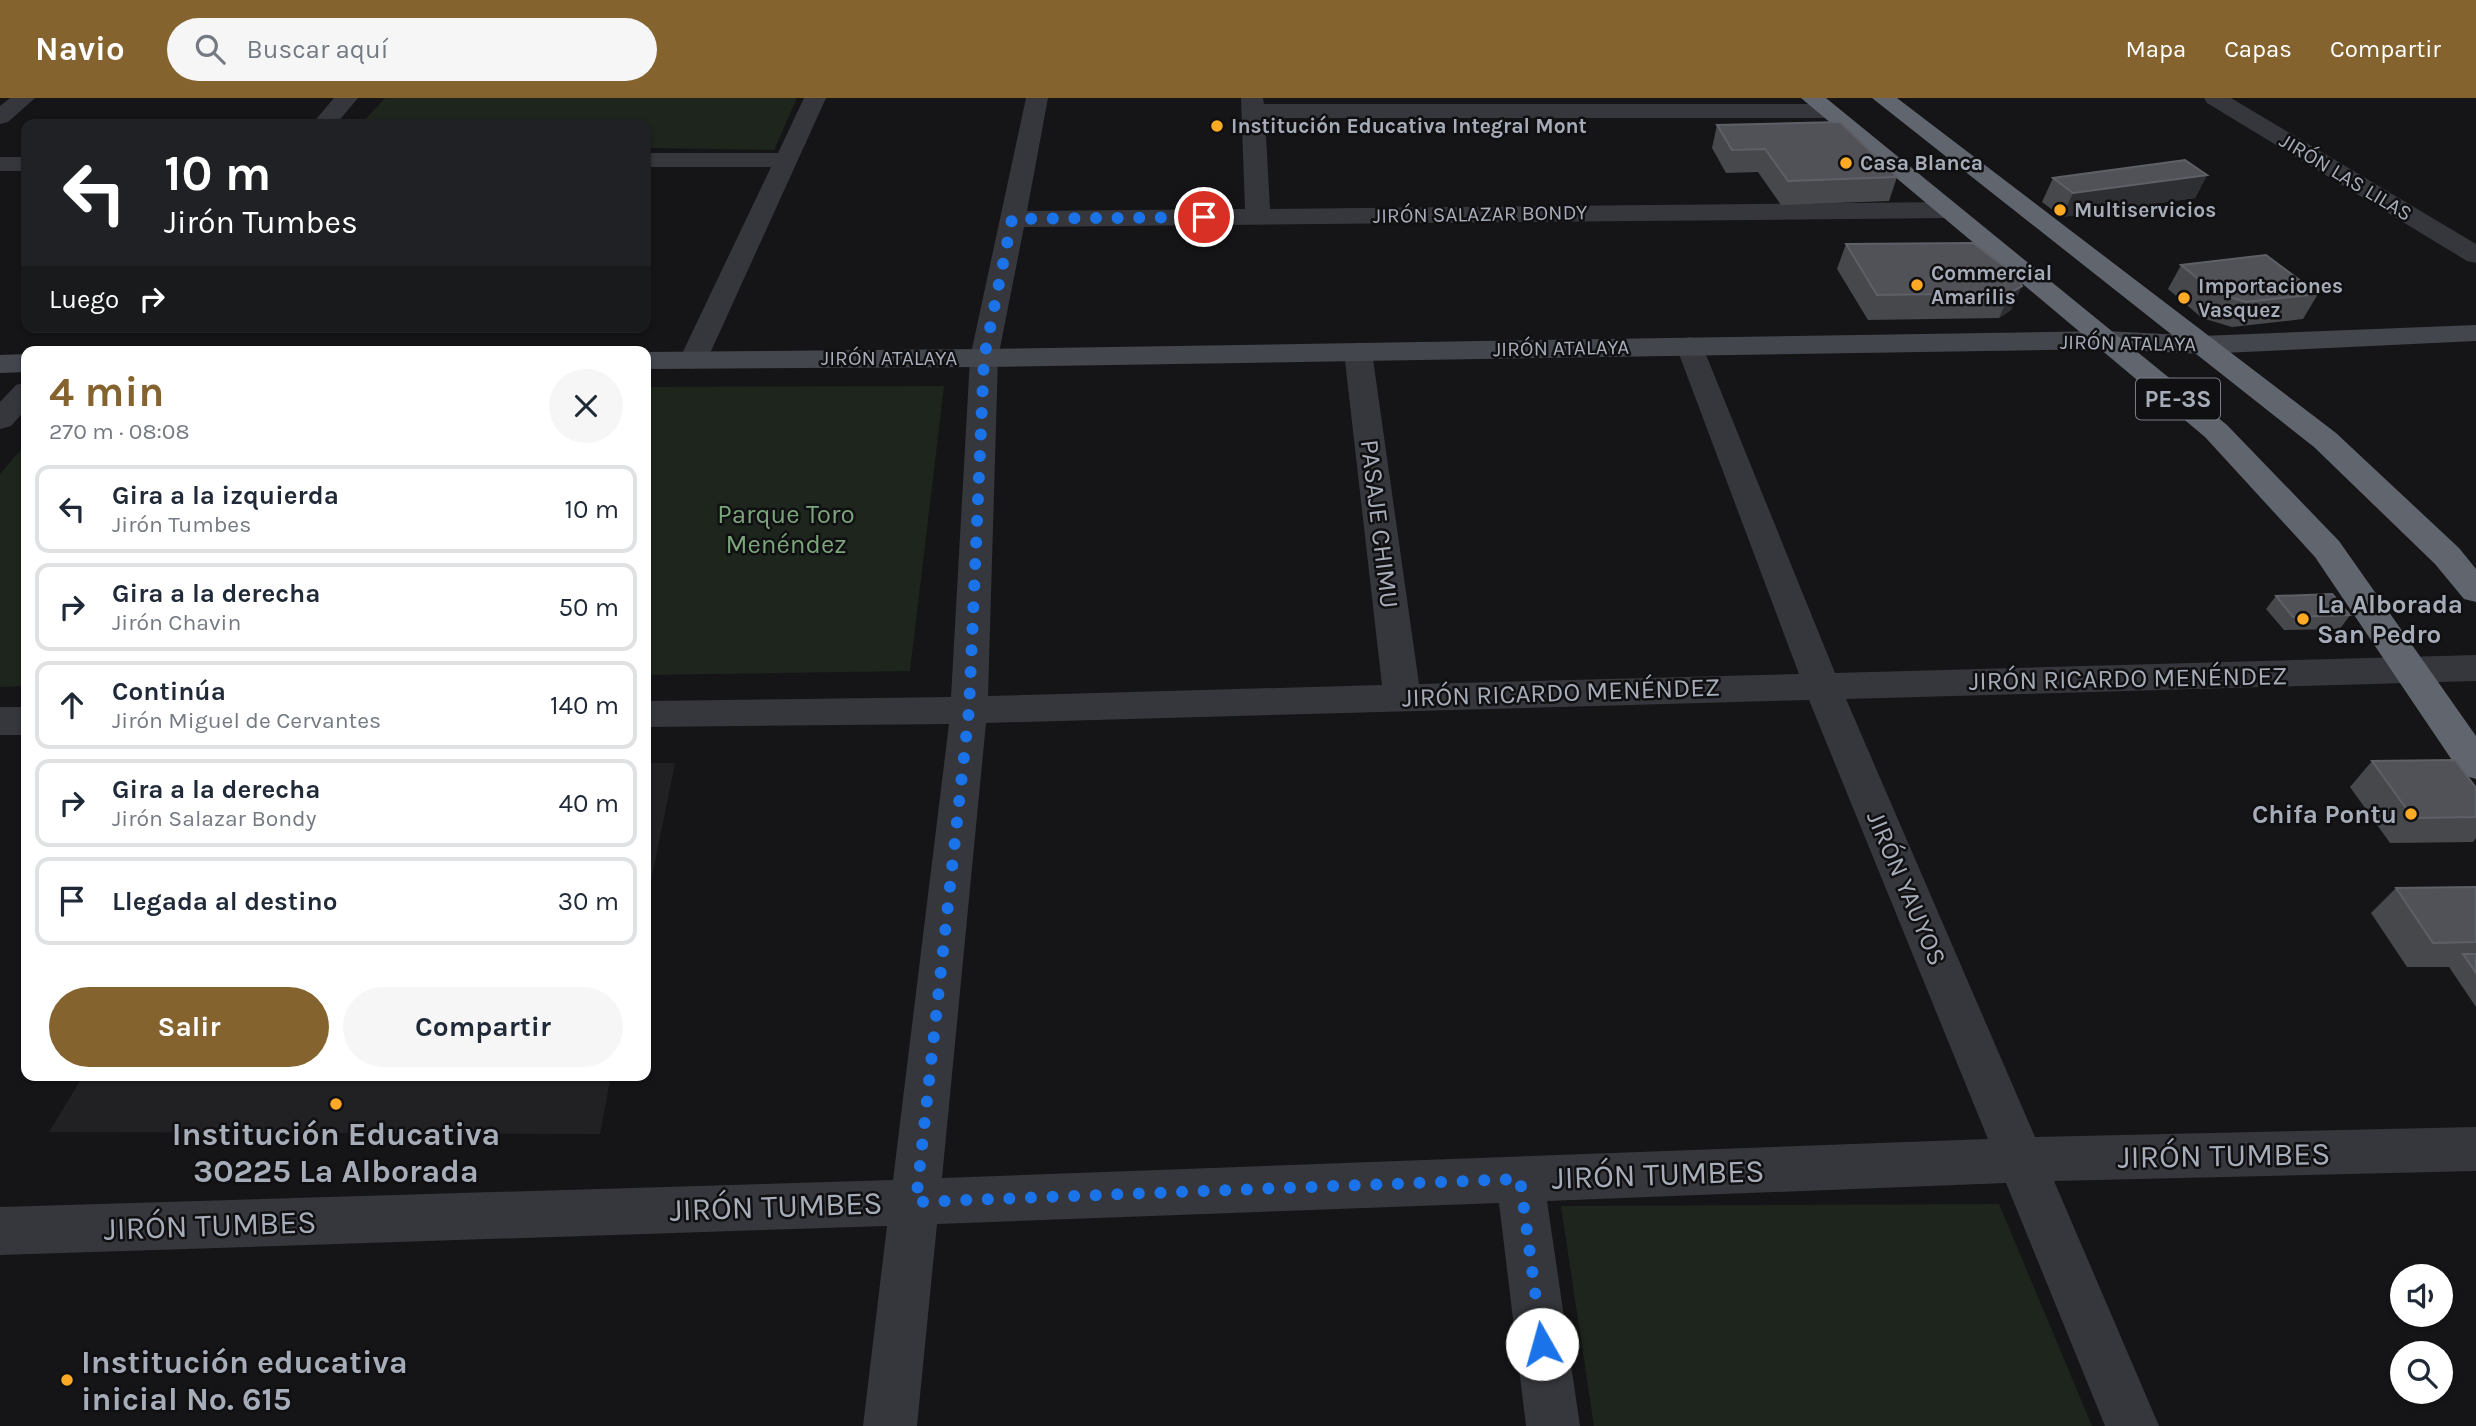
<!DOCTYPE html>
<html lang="es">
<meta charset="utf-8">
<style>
:root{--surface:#fff;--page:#f6f6f7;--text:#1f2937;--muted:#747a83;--line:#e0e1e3;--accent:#84632f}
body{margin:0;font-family:Karla,sans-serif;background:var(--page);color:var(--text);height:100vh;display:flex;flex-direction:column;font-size:26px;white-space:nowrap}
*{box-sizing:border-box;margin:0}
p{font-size:23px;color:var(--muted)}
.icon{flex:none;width:38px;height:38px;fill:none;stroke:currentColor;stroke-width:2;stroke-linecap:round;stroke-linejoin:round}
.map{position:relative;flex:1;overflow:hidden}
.details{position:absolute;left:21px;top:248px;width:630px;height:735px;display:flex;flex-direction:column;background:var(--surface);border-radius:14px;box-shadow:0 2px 5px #0004}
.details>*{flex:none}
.banner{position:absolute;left:21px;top:21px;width:630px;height:214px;border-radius:14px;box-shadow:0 2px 5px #0004;background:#202124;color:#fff;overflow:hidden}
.buttons{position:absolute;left:2390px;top:1166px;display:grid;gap:14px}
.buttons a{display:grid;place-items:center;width:63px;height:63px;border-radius:50%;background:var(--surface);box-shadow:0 2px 5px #0004;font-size:35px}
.pin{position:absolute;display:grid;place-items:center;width:60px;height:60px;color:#fff;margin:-30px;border:4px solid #fff;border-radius:50%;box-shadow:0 2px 7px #0007}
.me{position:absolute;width:77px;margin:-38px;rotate:353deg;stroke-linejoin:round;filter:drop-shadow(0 0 5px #0008)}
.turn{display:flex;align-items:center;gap:24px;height:147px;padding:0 28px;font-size:32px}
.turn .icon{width:91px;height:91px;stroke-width:2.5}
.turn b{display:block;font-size:49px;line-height:60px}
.then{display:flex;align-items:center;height:66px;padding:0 28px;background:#0003;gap:14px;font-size:26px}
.round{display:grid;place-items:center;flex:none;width:74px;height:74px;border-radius:37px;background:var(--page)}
.head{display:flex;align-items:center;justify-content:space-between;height:119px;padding:0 28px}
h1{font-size:42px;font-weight:700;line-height:52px;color:var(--accent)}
.action{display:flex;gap:14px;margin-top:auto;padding:14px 28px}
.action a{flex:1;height:80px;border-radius:42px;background:var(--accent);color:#fff;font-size:28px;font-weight:700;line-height:80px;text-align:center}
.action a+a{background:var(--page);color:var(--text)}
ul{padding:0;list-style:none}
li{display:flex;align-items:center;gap:21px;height:88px;margin:0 14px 10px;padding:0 14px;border:4px solid var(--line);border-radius:14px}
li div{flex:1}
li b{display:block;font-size:26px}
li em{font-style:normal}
header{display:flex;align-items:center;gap:42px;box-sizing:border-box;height:98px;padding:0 35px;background:var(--accent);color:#fff}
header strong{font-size:33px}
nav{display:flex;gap:38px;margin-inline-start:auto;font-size:24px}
.search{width:490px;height:63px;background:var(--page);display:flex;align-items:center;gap:18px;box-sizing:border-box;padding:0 24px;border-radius:38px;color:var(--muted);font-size:26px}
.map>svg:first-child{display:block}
</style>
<header>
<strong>Navio</strong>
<div class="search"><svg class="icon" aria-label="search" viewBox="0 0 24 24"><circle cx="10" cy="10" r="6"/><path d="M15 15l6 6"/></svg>Buscar aquí</div>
<nav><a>Mapa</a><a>Capas</a><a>Compartir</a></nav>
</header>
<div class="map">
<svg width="2476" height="1328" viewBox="0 0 2476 1328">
<rect width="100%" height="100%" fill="#151517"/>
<path fill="#212124" d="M646 665H675L646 808Z
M83 978H611L600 1036 49 1034Z"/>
<path fill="#1d251d" d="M385 0H797L774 52 646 50V26H361Z
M944 288 910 573 646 577V289Z
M26 346V588L0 589V376Z
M1999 1106 2092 1328H1594L1561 1108Z"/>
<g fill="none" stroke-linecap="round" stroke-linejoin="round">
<path fill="#36373c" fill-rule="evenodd" d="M10 0H35L8 24 0 26V8Z
M334 0H358L336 26H312Z
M804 0H826L707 262 703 268 693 271 683 268 679 262 771 69H646V55H778Z
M1026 0H1048L1027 113 1245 111 1241 0H1263L1264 6H1827L1835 8 1838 13 1835 18 1827 20H1265L1270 111 1947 104 1956 107 1960 112 1956 117 1947 120 1024 129 998 260 988 598 1382 587 1344 254 1348 248 1358 245 1368 248 1372 254 1419 586 1799 576 1676 248 1680 242 1690 239 1700 242 1835 575 2476 557V583L1846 601 2035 1039 2476 1029V1073L2054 1083 2159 1328H2105L2006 1085 1547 1103 1580 1328H1526L1499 1105 937 1126 917 1328H863L887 1128 0 1157V1109L893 1082 949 626 646 629V603L951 599 970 260ZM1809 602 1988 1041 942 1080 986 625Z
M2204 0H2231L2476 146V165L2467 163 2207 5Z
M0 59H26V73H0Z
M26 284V311L11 328 0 331V304L16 287Z
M0 609H26V637H0Z"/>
<path fill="#43464d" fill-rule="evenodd" d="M2476 227V243L2201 256 2106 251 984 269 646 271 644 254 984 251 2106 233 2201 238Z
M26 256V274L0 275V257Z"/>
<path fill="#61656e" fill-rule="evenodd" d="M1801 0H1826L2227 327 2339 443 2476 638V681L2462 677 2315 459 2205 339Z
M1872 0H1897L2336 335 2459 450 2476 471V504L2464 501 2435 466 2314 349Z"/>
</g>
<path fill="#46484c" d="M1717 27 1897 79 1889 103 1781 107 1758 74 1726 75 1712 50Z
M2207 77 2195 100 2062 119 2042 104 2053 80Z
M1846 146 2017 178 2011 212 1999 220 1868 222 1837 171Z
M2181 167 2318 196 2303 221 2232 229 2202 220 2168 191Z
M2276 498 2350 517 2340 531 2284 532 2266 511Z
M2372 663 2476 690V740L2473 744 2390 745 2350 689Z
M2476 789V909L2449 869H2407L2371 815 2396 790Z"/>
<path fill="#2e2f32" d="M2207 77 2195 100 2062 119 2073 95Z
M2022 188 2011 212 1999 220 2010 195Z"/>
<path fill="#515258" stroke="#5e6067" stroke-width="2" d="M1840 24 1897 79 1788 83 1765 51 1732 52 1717 27Z
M2185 62 2207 77 2073 95 2053 80Z
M1973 145 2017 178 2022 188 2010 195 1877 197 1846 146Z
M2266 157 2318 196 2246 204 2216 195 2181 167Z
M2332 496 2350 517 2293 519 2276 498Z
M2455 662 2476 690V719L2413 720 2372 663Z
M2476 789V844L2433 845 2396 790Z
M2463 856H2476V875Z"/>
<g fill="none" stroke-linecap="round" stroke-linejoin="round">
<path stroke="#1a73e8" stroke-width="12" stroke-dasharray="0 21.6" d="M1204 119 1012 121 984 260 969 612 916 1104 1520 1081 1542 1246"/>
</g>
<g fill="#ffaa25" stroke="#101012" stroke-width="2.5">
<circle cx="1217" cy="28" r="7"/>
<circle cx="1846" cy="65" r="7"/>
<circle cx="2060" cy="112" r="7"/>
<circle cx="1917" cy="187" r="7"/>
<circle cx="2184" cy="200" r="7"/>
<circle cx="2303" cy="521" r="7"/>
<circle cx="2411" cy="716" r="7"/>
<circle cx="336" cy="1006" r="7"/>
<circle cx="67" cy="1282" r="7"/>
</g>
<g text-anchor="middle" stroke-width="5" stroke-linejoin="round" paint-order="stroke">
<g font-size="21" font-weight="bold" fill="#a6acb8" stroke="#101012" text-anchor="start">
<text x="1231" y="35">Institución Educativa Integral Mont</text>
<text x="1860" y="72">Casa Blanca</text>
<text x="2074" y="119">Multiservicios</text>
<text x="1931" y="182">Commercial<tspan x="1931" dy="24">Amarilis</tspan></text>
<text x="2198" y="195">Importaciones<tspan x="2198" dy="24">Vasquez</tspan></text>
</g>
<g font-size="21" fill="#a6acb8" stroke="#101012">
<text transform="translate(2346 79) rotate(31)" y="7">JIRÓN LAS LILAS</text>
<text transform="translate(1480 116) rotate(-1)" y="7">JIRÓN SALAZAR BONDY</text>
<text transform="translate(2128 245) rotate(1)" y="7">JIRÓN ATALAYA</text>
<text transform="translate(1561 250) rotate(-1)" y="7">JIRÓN ATALAYA</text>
<text x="889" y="267">JIRÓN ATALAYA</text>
</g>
<rect fill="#101012" stroke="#797d86" stroke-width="2" x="2136" y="280.5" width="84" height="41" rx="5"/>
<g font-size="24" font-weight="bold" fill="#a6acb8">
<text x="2178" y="309">PE-3S</text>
</g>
<g font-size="26" fill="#7ba57b" stroke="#101012">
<text x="786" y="425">Parque Toro<tspan x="786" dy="30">Menéndez</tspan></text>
</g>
<g font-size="26" fill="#a6acb8" stroke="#101012">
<text transform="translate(1380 426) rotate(83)" y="9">PASAJE CHIMU</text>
<text transform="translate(2128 580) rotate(-1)" y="9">JIRÓN RICARDO MENÉNDEZ</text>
<text transform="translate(1561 594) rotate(-2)" y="9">JIRÓN RICARDO MENÉNDEZ</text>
<text transform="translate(1907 790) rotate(67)" y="9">JIRÓN YAUYOS</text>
</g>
<g font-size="26" font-weight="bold" fill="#a6acb8" stroke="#101012" text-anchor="start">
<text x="2317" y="515">La Alborada<tspan x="2317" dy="30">San Pedro</tspan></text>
<text x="2397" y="725" text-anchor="end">Chifa Pontu</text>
</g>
<g font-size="32" font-weight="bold" fill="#a6acb8" stroke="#101012">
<text x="336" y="1047">Institución Educativa<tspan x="336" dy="37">30225 La Alborada</tspan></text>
<text x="81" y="1275" text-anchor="start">Institución educativa<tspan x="81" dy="37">inicial No. 615</tspan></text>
</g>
<g font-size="32" fill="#a6acb8" stroke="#101012">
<text transform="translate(2224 1057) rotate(-1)" y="11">JIRÓN TUMBES</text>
<text transform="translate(1658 1076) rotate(-2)" y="11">JIRÓN TUMBES</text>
<text transform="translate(776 1108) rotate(-2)" y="11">JIRÓN TUMBES</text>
<text transform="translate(210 1127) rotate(-2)" y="11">JIRÓN TUMBES</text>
</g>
</g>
</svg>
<div class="buttons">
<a><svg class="icon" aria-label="sound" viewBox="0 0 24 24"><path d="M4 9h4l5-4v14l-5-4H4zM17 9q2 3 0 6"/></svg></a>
<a><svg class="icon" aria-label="search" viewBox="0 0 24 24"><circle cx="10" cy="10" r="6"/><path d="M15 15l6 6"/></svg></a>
</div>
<div class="pin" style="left:1204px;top:119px;background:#d93025"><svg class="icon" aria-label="arrive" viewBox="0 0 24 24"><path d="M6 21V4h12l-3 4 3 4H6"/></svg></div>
<svg class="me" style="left:1542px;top:1246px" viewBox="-20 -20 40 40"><circle r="19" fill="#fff"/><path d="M0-13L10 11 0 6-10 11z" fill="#1a73e8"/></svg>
<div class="banner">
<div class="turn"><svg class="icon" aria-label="left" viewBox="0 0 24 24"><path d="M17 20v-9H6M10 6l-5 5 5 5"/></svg><div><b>10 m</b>Jirón Tumbes</div></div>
<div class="then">Luego<svg class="icon" aria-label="right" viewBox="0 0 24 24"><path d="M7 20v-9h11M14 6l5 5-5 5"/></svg></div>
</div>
<section class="details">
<div class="head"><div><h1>4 min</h1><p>270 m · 08:08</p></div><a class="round"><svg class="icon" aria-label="close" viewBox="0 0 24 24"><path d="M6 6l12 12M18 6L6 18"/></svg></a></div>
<ul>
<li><svg class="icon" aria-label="left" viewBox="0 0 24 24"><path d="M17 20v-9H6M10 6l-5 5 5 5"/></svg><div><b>Gira a la izquierda</b><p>Jirón Tumbes</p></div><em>10 m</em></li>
<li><svg class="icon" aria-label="right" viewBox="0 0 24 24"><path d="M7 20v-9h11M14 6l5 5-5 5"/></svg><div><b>Gira a la derecha</b><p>Jirón Chavin</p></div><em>50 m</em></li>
<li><svg class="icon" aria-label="ahead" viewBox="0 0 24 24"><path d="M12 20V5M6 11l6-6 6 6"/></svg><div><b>Continúa</b><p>Jirón Miguel de Cervantes</p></div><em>140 m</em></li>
<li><svg class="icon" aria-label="right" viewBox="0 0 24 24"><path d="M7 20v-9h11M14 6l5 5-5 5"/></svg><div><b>Gira a la derecha</b><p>Jirón Salazar Bondy</p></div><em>40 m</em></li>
<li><svg class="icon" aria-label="arrive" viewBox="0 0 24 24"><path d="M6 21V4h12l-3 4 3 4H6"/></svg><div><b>Llegada al destino</b></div><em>30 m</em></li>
</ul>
<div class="action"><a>Salir</a><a>Compartir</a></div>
</section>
</div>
